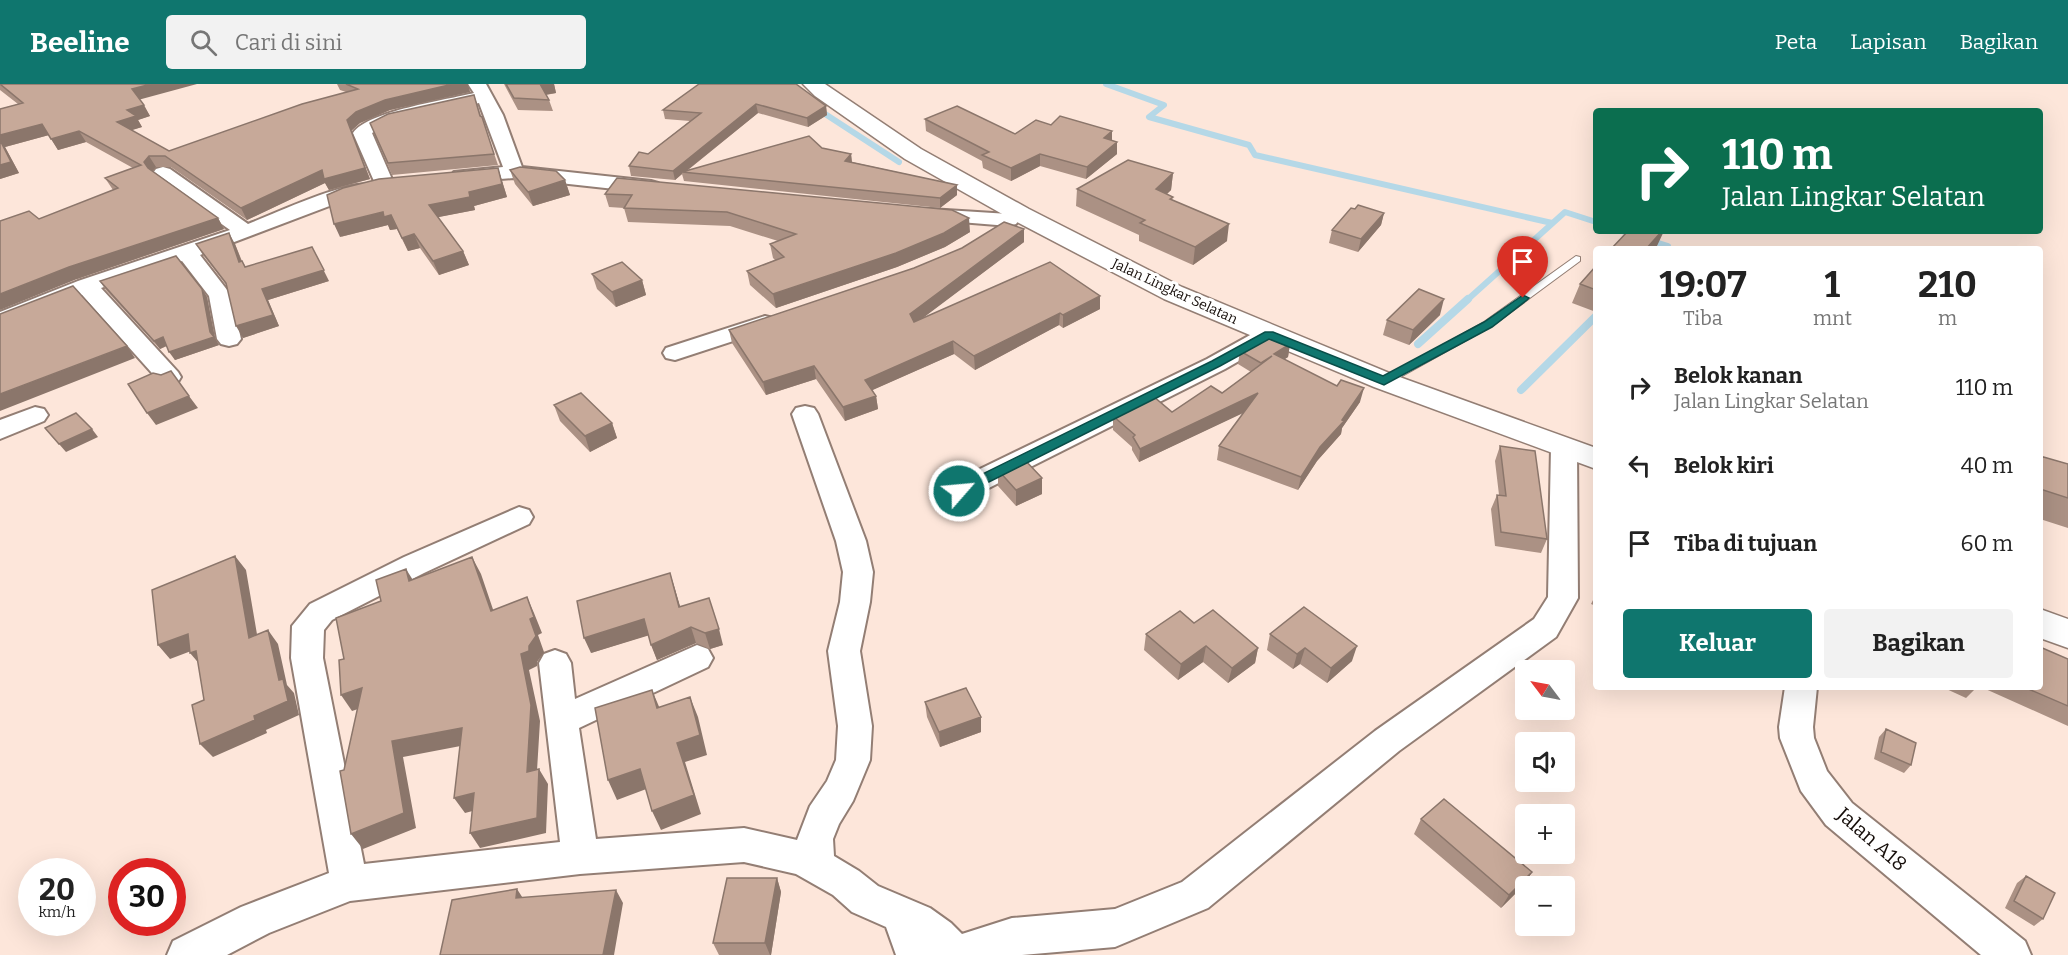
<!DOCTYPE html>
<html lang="id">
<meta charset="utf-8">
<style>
:root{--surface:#fff;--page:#f2f2f2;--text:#222;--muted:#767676;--accent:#0f766e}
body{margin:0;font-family:Bitter,serif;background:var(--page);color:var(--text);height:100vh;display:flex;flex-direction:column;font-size:22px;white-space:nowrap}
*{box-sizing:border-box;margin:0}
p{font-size:20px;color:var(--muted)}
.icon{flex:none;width:33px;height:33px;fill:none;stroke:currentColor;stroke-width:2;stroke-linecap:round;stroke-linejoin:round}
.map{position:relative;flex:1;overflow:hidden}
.side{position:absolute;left:1593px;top:162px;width:450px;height:444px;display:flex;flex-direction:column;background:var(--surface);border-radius:6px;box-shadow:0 6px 24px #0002}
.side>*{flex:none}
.guide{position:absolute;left:1593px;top:24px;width:450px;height:126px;border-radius:6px;box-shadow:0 6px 24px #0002;background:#0b6e4f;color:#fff;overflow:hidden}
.needle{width:39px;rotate:302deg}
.controls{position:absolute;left:1515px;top:576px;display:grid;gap:12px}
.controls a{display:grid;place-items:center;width:60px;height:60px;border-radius:6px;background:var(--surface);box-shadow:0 6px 24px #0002;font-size:30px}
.speed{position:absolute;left:18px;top:774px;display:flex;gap:12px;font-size:30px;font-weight:700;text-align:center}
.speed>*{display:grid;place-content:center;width:78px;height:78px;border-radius:50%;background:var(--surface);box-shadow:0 6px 24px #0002;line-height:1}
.speed small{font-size:15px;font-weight:400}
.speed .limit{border:9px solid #d22;background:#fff;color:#111}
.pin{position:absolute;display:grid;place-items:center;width:51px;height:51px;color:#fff;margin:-62px -26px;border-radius:50% 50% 50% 0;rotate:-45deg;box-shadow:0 0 6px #0007}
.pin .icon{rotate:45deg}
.me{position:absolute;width:66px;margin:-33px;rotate:63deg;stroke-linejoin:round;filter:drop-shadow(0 0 4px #0008)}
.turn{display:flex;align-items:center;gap:21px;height:126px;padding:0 30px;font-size:27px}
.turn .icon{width:78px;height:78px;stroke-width:2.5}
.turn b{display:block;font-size:42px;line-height:51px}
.eta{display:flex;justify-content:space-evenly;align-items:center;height:102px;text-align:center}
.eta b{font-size:36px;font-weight:700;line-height:42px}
.action{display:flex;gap:12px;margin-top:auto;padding:12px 30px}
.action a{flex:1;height:69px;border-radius:6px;background:var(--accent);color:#fff;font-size:24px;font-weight:700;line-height:69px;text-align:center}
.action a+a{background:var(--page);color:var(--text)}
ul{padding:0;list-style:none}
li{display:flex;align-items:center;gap:18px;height:78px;padding:0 30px}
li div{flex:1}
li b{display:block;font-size:22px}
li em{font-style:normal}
header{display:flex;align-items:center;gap:36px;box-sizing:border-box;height:84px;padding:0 30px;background:var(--accent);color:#fff}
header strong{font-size:28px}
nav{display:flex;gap:33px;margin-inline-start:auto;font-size:21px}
.search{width:420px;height:54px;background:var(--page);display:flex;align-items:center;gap:15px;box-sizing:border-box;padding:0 21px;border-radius:6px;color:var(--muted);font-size:22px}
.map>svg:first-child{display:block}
</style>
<header>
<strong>Beeline</strong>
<div class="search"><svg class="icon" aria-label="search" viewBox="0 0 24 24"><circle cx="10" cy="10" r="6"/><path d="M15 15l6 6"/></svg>Cari di sini</div>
<nav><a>Peta</a><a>Lapisan</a><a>Bagikan</a></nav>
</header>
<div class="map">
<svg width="2068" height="871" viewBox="0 0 2068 871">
<rect width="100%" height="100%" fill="#fde6da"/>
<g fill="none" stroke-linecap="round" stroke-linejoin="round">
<path stroke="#b5d8e7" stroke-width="6" d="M1106 0 1164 21 1149 33 1249 61 1255 71 1552 139
M819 26 899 78
M1622 147 1637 152
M1649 156 1668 162 1665 165
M1466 217 1565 128 1596 138"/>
<path stroke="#b5d8e7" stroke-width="8" d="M1418 260 1468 215
M1521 306 1596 232"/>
<defs>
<path id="service" d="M1576 172 1580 173V177L1492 242 1388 300 1384 301 1378 297 1484 238Z"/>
<path id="minor" d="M468 0H486L503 31 522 83 651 97 658 99 661 103 658 107 651 109 514 94 461 98 454 96 451 92 454 88 503 83 479 19 392 39 372 49 394 100 391 104H377L353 49C368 27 446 16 474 9Z
M163 83 170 85 248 140C274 130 348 95 372 101L375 105 372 109 348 115 200 171 231 211 241 255 237 260 229 262 221 260 217 255 209 212 182 177 101 204 178 288 181 293 178 298 169 301 160 298 82 211 0 243V228L78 197 230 146 156 93 153 89 156 85Z
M930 125 1009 130 1016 132 1019 136 1016 140 1009 142 923 135 920 131 923 127Z
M765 232 773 234 777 239 773 244 675 276 666 274 663 269 666 264Z
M1269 243 1277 245 1281 250 1277 255 1225 285 969 414 959 417 949 414 945 407 949 400 1207 275 1261 245Z
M805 322 814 324 818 330 866 457 873 488 870 518 860 567 872 642 870 676 853 717 839 740 833 755 834 772 859 787 878 802 930 824 951 839 962 850 1012 834 1115 825 1182 798 1375 647 1534 535 1548 513 1551 364 1555 358 1564 355 1573 358 1577 364 1578 514 1556 553 1399 667 1208 824 1115 863 1022 871H896L886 843 852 828 833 811 796 790 744 778 580 790 350 817 269 849 227 871H167L173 857 241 823 329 789 291 574 292 542 310 520 404 473 519 423 529 426 533 433 529 440 424 489 332 536 324 546 323 574 364 780 560 758 539 579 544 570 555 566 566 570 571 579 575 615 697 561 708 565 713 574 708 583 579 644 596 755 744 744 797 756 810 722 827 697 836 676 838 642 828 567 840 518 843 488 836 457 792 330 796 324Z
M35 323 44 325 48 331 44 337 0 355V336Z
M1785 603H1817L1813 643 1814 654 1827 687 1852 719 2025 857 2031 871H1981L1826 741 1801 707 1780 654 1779 643Z"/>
<path id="trunk" d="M803 0H825L921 65 1029 125 1182 203 1394 291 1596 364V385L1374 303 1164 215 1011 135 905 75 815 12Z
M2040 525 2068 535V564L2040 554Z"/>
</defs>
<use href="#service" stroke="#937e74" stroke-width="2"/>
<use href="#minor" stroke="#937e74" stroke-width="4"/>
<use href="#trunk" stroke="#937e74" stroke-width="3"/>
<use href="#service" fill="#fff" fill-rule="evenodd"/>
<use href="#minor" fill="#fff" fill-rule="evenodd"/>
<use href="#trunk" fill="#fff" fill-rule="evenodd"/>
</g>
<path fill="#ab9184" d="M0 0 139 15 150 32 138 36 142 43 131 46 169 67 346 8 340 6 337 0H468L470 8 390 26 360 39 351 47 370 95 329 106 325 99 247 136 171 83H156L153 87 218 134 224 145 77 195 39 135 113 106 105 94 133 84 86 58 58 66 49 51 5 63 19 89 0 95V25L18 20 0 6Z
M504 0H554L556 9 546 11 549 16 553 27 518 26Z
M699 0 826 22 827 31 808 43 758 29 688 86 822 64 851 70 852 78 957 101V111L940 124 684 97 682 90 675 96 631 92 629 82 648 70 690 37 665 35 663 26Z
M474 11 498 81 392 91 370 39Z
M925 35 1015 50 1051 41 1112 47V56L1117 70 1086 95 1040 82 1011 97 983 84 982 77 926 47Z
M498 84 507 113 474 122 475 126 438 133 463 167 469 181 439 191 420 164 408 167 397 145 390 146 388 141 340 153Z
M510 86 565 96 570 111 533 122 515 100Z
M1173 89 1171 106 1167 110 1173 113 1172 116 1227 157 1193 181 1139 157V151L1076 122 1077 105Z
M617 94 970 148 945 163 897 183 776 224 750 201 747 187 775 176 773 174 770 160 778 157 730 142 628 138 624 124 609 123 605 110Z
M1384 129 1381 141 1358 168 1329 159 1332 146Z
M1024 145V158L922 234 1100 212V225L1063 244 1059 241 975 286 954 270 872 306 876 312 878 325 845 337 816 295 766 311 732 259 729 246 914 184Z
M196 160H235L242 177 246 183 329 197 268 216 279 242 243 254 227 202 203 171Z
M1596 182V228L1572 219 1580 200Z
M592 190 642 196 646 211 616 223 597 205Z
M100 197 202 205 207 213 215 254 219 261 175 276 167 262 160 265 105 205Z
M1440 231 1409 261 1383 251 1387 236Z
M1290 260 1288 273 1284 275 1360 318 1342 344 1341 350 1317 377 1298 406 1217 376 1219 362 1244 328 1139 378 1132 366V363L1113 346V332L1172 328 1222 309 1251 288 1238 280 1240 267Z
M554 321 612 339 617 354 590 368 560 337Z
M1500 362 1547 455 1541 469 1495 462 1491 425 1497 411H1499L1495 377Z
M2040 372 2068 380V444L2040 435Z
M998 386 1042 410 1016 422 998 402Z
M670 489 680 523 723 561 710 565 696 559 657 576 648 551 591 569Z
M1596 510V522L1591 520Z
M1194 539 1258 564 1255 579 1228 599 1203 578 1178 596 1144 566 1146 550Z
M1270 550 1352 577 1327 599 1300 580 1293 585 1267 566Z
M2068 575V642L1981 603H2040Z
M1942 603H1977L1966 614Z
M925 618 981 633V648L940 663 927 633Z
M1886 645 1911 681 1904 689 1874 675 1879 653Z
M1421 735 1532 788 1523 802 1501 824 1414 750Z
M2026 792 2043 835 2034 842 2005 824 2017 799Z
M777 794 781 808 771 871H719L713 859Z"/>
<path fill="#8b766b" d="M151 0H197L138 16 132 5Z
M453 0H468L470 8 390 26 360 39 351 47 370 95 329 106 325 99 247 136 241 124 356 28 385 16Z
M540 0H554L556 9 543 11Z
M756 20 758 29 685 88H682V90L675 96 673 87Z
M144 21 150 32 138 36 142 43 123 49 117 38 127 26Z
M826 22 827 31 808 43 807 34Z
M42 40 49 51 5 63 19 89 0 95V51Z
M79 47 86 58 58 66 51 55Z
M1112 47V60L1104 54Z
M1117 58V70L1086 95 1087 83Z
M851 70 852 80 845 77Z
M1040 70V82L1011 97V84Z
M149 72 156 83 151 89 144 78Z
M498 84 507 113 474 122 475 126 434 134 429 121 469 108Z
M1173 89 1171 106 1154 122 1156 105Z
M565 96 570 111 533 122 528 108Z
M957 101V111L940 124V114Z
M383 128 391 131 397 145 390 146 388 141 340 153 334 140Z
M1384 129 1381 141 1358 168 1361 155Z
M218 134 224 145 77 195 0 226V210L69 183Z
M969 134 970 148 945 163 897 183 776 224 773 210Z
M1229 140 1227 157 1193 181 1195 163Z
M1024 145V158L911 243 910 230Z
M1662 147H1664L1657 162 1654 165H1646Z
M229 149 235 160 246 189 239 178Z
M414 150 420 164 408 167 402 154Z
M312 163 329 197 268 216 279 242 243 254 236 242 262 205Z
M463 167 469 181 439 191 433 177Z
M642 196 646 211 616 223 612 208Z
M202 205 207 213 215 254 219 261 175 276 169 268 210 248Z
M1100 212V225L1063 244V231Z
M1444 215 1440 231 1409 261 1413 246Z
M1060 229 1059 241 975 286 974 272Z
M163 253 168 261 160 265 154 257Z
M953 257 954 270 866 309 865 296Z
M1290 260 1288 273 1272 284 1274 270Z
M127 262 135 274 0 327V310Z
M814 282 816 295 766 311 763 298Z
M1364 304 1360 318 1342 344 1341 350 1317 377 1298 406 1301 393 1320 363 1342 336Z
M1258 309 1256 323 1139 378 1140 365Z
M189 312 198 324 156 341 147 329Z
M876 312 878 325 845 337 843 323Z
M612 339 617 354 590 368 585 352Z
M92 345 98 353 66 368 59 360Z
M1042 394V410L1016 422V406Z
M235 472 246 486 260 568 249 554Z
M472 473 481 490 499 543 491 527Z
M406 485 416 501 409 497Z
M670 489 675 505 685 539 679 523Z
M527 513 534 529 542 549 538 551 544 568 537 578V582L529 586 540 637 536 703 527 688 521 570 530 535Z
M644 535 650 551 591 569 584 554Z
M691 543 696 559 657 576 651 561Z
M719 545 723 561 710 565 705 549Z
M268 546 278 560 287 601 294 609 299 631 266 646 267 649 213 673 200 660 254 632 279 596Z
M188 550 199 564 170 575 158 561Z
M1206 562 1203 578 1178 596 1181 580Z
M1357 562 1352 577 1327 599 1331 584Z
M1258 564 1255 579 1228 599 1232 584Z
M1305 564 1300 580 1293 585 1297 570Z
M196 567 202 583 190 569Z
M362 604 373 620 352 627 341 611Z
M652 606 660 625 657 624Z
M690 613 698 633 707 671 685 678 701 730 661 746 652 727 677 659Z
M981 633V648L940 663 939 648Z
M462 644 471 660 403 673 416 744 363 765 351 750 392 657Z
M539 685 548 700 546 749 480 764 470 749Z
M640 685 649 704 617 716 608 696Z
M474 709 484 724 465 729 454 714Z
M1532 788 1523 802 1501 824 1509 811Z
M777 794 781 808 771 871H770L765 859Z
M517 805 526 819 516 814Z
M616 806 623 819 614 871H603Z"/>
<path fill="#c7a999" stroke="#8b766b" stroke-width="1.5" d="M0 0H151L132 5 144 21 127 26 136 32 117 38 169 67 302 20 358 5 346 0H453L385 16 356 28 347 36 365 84 324 95 322 86 241 124 165 72H149L144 78 148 84 218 134 69 183 0 210V137L29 127 39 135 118 104 105 94 141 81 79 47 51 55 42 40 0 51V25L23 19Z
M506 0H540L549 16 514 14Z
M699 0H796L826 22 807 34 756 20 673 87 629 82 639 68 648 70 701 29 663 26Z
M474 11 480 32 482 33 494 70 388 79 370 39 388 30Z
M957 22 1015 50 1036 36 1051 41 1060 32 1112 47 1104 54 1117 58 1087 83 1040 70 1011 84 982 71 989 68 925 35Z
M809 52 822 64 851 70 845 77 957 101 940 114 682 88Z
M0 56 11 78 0 81Z
M1128 76 1173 89 1156 105 1173 113 1170 115 1229 140 1195 163 1140 139 1145 136 1077 105Z
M520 83 556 87 565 96 528 108 510 86Z
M498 84 502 100 469 108 470 113 429 121 463 167 433 177 414 150 402 154 391 131 384 133 383 128 334 140 327 111 343 104 379 95Z
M617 94 952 126 969 134 944 149 896 169 773 210 747 187 784 173 770 160 796 150 727 128 624 124 632 111 605 110Z
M1358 121 1384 129 1361 155 1332 146 1351 124 1355 125Z
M1004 138 1024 145 910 230 914 238 1050 178 1100 212 1063 231 1060 229 974 272 953 257 865 296 876 312 843 323 814 282 763 298 729 246 914 184 962 164Z
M1628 147H1662L1646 165H1611Z
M229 149 239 178 242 177 245 183 312 163 324 186 262 205 273 231 236 242 226 199 196 160Z
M176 172 202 205 210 248 214 253 169 268 163 253 154 257 100 197Z
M622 178 642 196 612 208 592 190Z
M1596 182V206L1580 200Z
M73 202 127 262 0 310V230Z
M1419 205 1444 215 1413 246 1387 236Z
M1271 249 1290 260 1274 270 1337 302 1341 296 1364 304 1342 336 1344 337 1320 363 1301 393 1219 362 1258 309 1140 365 1133 353 1135 351 1113 332 1154 313 1172 328 1211 302 1222 309 1272 272 1261 279 1240 267Z
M171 287 189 312 147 329 128 300 153 289 161 291Z
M581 309 612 339 585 352 554 321Z
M76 329 92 345 59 360 45 344Z
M1500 362 1535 367 1547 455 1501 448 1497 411 1506 412Z
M2040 372 2068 380V414L2040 405Z
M1023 374 1042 394 1016 406 998 386Z
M235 472 249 554 268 546 279 596 283 595 288 617 254 632 255 636 200 660 192 621 204 616 196 567 190 569 188 550 158 561 152 506Z
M472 473 491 527 527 513 534 533 530 535 536 552 529 562V567L521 570 531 621 527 688 539 685 537 734 470 749 474 709 454 714 462 644 392 657 404 729 351 750 340 687 344 686 362 604 341 611 339 576 344 575 336 534 381 517 376 496 406 485 409 497Z
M670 489 679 523 709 514 719 545 705 549 691 543 651 561 644 535 584 554 577 517Z
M1304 523 1357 562 1331 584 1305 564 1297 570 1270 550Z
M1213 526 1258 564 1232 584 1206 562 1181 580 1146 550 1180 527 1194 539Z
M2040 563 2068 575V622L2024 603H2040Z
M966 604 981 633 939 648 925 618Z
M652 606 657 624 690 613 700 651 677 659 694 711 652 727 640 685 608 696 595 624Z
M1886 645 1916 659 1911 681 1881 668Z
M1444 715 1532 788 1509 811 1421 735Z
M2026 792 2055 809 2043 835 2014 817Z
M727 794H777L765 859H713Z
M517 805 516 814 616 806 603 871H440L452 816Z"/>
<path fill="#0f766e" stroke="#0a4d48" stroke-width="1.5" d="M1523 211 1529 214 1527 216 1492 243 1384 301 1269 255 1220 282 963 411H954L952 407 954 404 1212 277 1265 248H1273L1383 292 1484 238Z"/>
<g text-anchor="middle" stroke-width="6" stroke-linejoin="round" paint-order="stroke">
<g font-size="14" fill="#150d09" stroke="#fff">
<text transform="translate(1175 207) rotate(25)" y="5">Jalan Lingkar Selatan</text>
</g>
<g font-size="20" fill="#150d09" stroke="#fff">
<text transform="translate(1872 755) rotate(41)" y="7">Jalan A18</text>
</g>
</g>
</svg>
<div class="controls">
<a><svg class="needle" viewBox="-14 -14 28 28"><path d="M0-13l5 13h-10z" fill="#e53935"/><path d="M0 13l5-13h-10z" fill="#767676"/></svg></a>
<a><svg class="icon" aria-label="sound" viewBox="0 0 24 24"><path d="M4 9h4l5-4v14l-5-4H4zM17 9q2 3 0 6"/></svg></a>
<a>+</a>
<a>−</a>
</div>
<div class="speed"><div>20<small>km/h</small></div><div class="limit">30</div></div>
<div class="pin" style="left:1523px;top:214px;background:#d93025"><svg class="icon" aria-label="arrive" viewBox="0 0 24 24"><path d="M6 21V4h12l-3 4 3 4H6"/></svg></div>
<svg class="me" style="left:959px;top:407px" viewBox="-20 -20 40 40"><circle r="17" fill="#0f766e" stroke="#fff" stroke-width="3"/><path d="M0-11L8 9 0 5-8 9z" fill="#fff"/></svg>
<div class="guide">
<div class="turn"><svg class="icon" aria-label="right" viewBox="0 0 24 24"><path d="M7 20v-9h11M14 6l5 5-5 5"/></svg><div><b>110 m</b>Jalan Lingkar Selatan</div></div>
</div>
<section class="side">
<div class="eta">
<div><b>19:07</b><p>Tiba</p></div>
<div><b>1</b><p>mnt</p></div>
<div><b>210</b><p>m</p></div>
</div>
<ul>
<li><svg class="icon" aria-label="right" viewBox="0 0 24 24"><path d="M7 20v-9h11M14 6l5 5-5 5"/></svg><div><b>Belok kanan</b><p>Jalan Lingkar Selatan</p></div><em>110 m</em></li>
<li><svg class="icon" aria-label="left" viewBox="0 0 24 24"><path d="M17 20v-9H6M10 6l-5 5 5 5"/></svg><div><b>Belok kiri</b></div><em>40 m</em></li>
<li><svg class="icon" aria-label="arrive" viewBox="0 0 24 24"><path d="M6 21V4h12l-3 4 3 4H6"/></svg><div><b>Tiba di tujuan</b></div><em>60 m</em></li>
</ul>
<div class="action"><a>Keluar</a><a>Bagikan</a></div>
</section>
</div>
